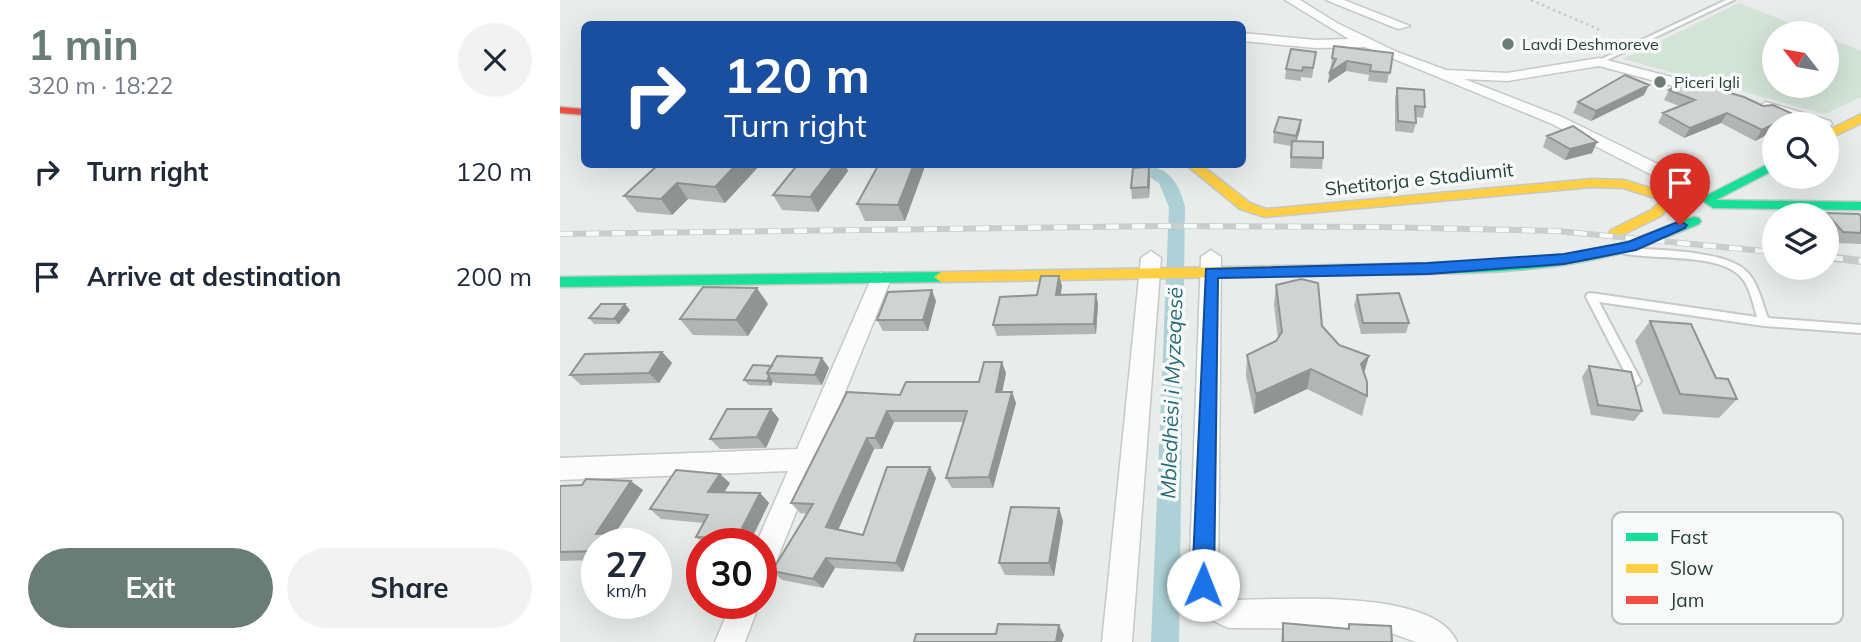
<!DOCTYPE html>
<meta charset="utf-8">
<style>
:root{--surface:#fff;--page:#f2f2f3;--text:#1f2937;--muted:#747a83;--accent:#6a7c76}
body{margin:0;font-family:Mulish,sans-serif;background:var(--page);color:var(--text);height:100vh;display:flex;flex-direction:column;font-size:26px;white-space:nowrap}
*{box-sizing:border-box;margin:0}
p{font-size:23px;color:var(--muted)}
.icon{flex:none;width:38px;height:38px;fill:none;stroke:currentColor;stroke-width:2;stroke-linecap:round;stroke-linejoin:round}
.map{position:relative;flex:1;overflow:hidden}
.drawer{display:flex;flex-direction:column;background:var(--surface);width:560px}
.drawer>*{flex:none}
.hud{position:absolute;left:21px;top:21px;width:665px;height:147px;border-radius:10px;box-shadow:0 7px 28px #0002;background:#1a4fa0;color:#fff;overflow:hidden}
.needle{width:46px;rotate:301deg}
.buttons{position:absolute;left:1202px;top:21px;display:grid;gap:14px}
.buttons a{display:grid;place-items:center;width:77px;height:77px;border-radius:50%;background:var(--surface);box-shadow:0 7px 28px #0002;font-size:35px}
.speed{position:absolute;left:21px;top:528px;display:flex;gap:14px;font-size:35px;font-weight:700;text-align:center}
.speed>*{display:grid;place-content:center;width:91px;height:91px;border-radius:50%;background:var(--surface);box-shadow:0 7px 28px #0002;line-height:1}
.speed small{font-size:18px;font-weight:400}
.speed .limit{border:10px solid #d22;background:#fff;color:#111}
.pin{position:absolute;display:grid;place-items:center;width:60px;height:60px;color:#fff;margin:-72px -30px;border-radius:50% 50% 50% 0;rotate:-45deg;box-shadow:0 0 7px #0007}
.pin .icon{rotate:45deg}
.me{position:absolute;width:77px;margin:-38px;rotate:1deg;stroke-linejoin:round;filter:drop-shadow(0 0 5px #0008)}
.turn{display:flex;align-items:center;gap:24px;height:147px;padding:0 28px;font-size:32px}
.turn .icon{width:91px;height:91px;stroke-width:2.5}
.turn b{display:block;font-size:49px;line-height:60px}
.round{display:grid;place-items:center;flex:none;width:74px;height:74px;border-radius:37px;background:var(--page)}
.summary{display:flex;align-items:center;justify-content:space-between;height:119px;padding:0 28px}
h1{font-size:42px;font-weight:700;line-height:52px;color:var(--accent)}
.action{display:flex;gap:14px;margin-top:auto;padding:14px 28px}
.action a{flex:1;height:80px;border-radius:42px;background:var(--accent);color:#fff;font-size:28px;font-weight:700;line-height:80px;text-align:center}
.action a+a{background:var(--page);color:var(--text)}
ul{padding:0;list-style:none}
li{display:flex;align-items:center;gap:21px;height:105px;padding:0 28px}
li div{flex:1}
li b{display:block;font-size:26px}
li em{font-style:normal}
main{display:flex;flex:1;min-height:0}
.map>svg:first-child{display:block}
</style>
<main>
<section class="drawer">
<div class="summary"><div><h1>1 min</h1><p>320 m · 18:22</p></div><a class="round"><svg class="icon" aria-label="close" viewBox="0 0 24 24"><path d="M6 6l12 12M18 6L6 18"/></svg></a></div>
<ul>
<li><svg class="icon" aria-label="right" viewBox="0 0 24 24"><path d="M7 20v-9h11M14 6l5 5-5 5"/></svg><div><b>Turn right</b></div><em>120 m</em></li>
<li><svg class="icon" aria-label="arrive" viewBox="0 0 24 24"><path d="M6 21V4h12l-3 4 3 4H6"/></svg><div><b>Arrive at destination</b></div><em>200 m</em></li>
</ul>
<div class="action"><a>Exit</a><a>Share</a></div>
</section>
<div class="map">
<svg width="1301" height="642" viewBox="0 0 1301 642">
<rect width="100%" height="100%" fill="#e8ecea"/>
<path fill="#d3e4d7" d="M1179 3 1256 33H1214V86H1267V37L1301 51V97L1265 114 1063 59Z"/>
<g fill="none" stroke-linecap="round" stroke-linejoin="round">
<path fill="#add1d6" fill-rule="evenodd" d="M570 164C602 164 617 174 625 207L619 642H591L609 207 599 183Z"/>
<defs>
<path id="lane" d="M1166 0H1174L1041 63 1035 62Z
M1064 248C1094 250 1163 250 1185 270 1198 281 1202 303 1208 318L1301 325V333L1204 326 1039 302 1081 381 1079 384 1075 386 1071 384 1026 297 1027 294 1031 293 1197 317C1193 304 1190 286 1180 276 1158 253 1091 260 1061 253L1059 251Z"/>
<path id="street" d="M725 0H740L777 23 837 52 886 70 947 73 1039 58 1149 87 1151 90 1144 94 1039 66 947 81 904 79 1002 117 1102 166 1133 191 1124 196 1090 174 990 123 805 47 756 48 682 41V33L756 40 789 39Z
M766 0H784L850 26 838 29Z
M1206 102 1270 121 1272 124 1267 128V124H1248L1201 110 1198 107Z
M651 250 661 257 658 590 670 600C721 600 874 587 897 642H856L820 629 669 628C646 619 634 610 629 585L641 257Z
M591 251 601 258 572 642H542L581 258Z
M321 272 331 279 211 574 201 578V544H196L228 471 0 480V458L237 449 311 279Z
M171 604H199L185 642H155Z"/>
<path id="fast" d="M1214 161V170L1156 200 1301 202V210L1153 208 1140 199Z
M1134 217 1139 218 1141 221 1139 224C1113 234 1086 248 1058 254 970 277 870 273 780 275L773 270 780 265C870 262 965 267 1053 246 1081 239 1107 224 1134 217Z
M381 272 388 277 381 282 0 287V277Z"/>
<path id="slow" d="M1301 114V123L1267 140V131Z
M625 164H640L690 203 706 209 1032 179 1064 180 1110 194 1112 197 1108 200 1112 204 1101 216 1056 238 1051 236 1049 233 1051 230 1091 210 1102 200 1063 188 1032 187 705 217 680 209Z
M780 265 787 270 780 275 381 282 374 277 381 272Z"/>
<path id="jam" d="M0 107 24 109V115L0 113Z"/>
</defs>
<use href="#lane" stroke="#c5c9c7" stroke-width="4"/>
<use href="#street" stroke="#c5c9c7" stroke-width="3"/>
<use href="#fast" stroke="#c4c9c7" stroke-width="3"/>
<use href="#slow" stroke="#c4c9c7" stroke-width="3"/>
<use href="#jam" stroke="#c4c9c7" stroke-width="3"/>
<path stroke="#c3cbc8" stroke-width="2.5" stroke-dasharray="2.5 3.5" stroke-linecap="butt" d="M971 0 1038 29 1034 43 1040 49"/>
<use href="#lane" fill="#fcfcfc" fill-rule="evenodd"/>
<use href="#street" fill="#fcfcfc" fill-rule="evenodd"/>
<use href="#fast" fill="#16e098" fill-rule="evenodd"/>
<use href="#slow" fill="#ffcf43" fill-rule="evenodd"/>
<use href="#jam" fill="#f24e42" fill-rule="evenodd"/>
<defs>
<path id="rail-far1" d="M0 234 601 226 819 227 997 231 1214 252"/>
<path id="rail" d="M1267 257 1301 261"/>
</defs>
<use href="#rail-far1" stroke="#c9cdcb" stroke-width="6"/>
<use href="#rail" stroke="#c9cdcb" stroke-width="8"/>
<use href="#rail-far1" stroke="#f7faf8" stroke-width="4.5" stroke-dasharray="13" stroke-linecap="butt"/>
<use href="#rail" stroke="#f7faf8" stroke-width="5" stroke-dasharray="16" stroke-linecap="butt"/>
</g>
<path fill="#b2b5b4" d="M774 46 833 53 827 83 808 81 809 75 786 71 768 83Z
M756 52 752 78 741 77V81L725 79 726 69Z
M837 88 865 107 863 118 856 117V123L853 133 835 131V99Z
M1109 90 1203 106 1233 114 1226 124H1214V131L1195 141 1161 123 1124 138 1098 123 1103 113 1119 106 1104 100Z
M1084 95 1031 121 1013 113 1018 102Z
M741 120 740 130 736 141 763 158 762 169 730 168 731 146 713 143 714 132Z
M987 136 1037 142 1032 153 1005 160 983 147Z
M99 164H201L165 203 128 199 112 215 77 212 64 196Z
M238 164H285L288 171 258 212 222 210 213 195Z
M319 164H362L364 169 345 221H305L297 204Z
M589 167 590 178 589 198 572 199 571 188Z
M1266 213 1301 217V244L1273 243 1267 236V215H1264Z
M499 276 502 286 500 295 536 294 538 304 536 334 437 336 433 325 477 295Z
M716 285 762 326 779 345 809 356 804 373 807 396 802 416 747 389 694 414 686 376 687 355 716 341 718 338 714 305Z
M797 295 849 323 846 333 801 334 794 305Z
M376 301 368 331H323L317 320Z
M208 304 188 336 133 335 120 319Z
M70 310 59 324H34L29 318Z
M1090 321 1177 399 1159 418 1103 414 1075 341Z
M102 352 112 363 99 383 21 385 10 375Z
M262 358 269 368 262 385 215 383 213 381 211 386 189 385 184 380 212 366Z
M1029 366 1082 411 1074 421 1031 415 1022 377Z
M446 373 442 392H452L456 403 433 488H392L386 478 404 422H334L322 449H314L278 530 303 535 376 478 343 572 275 568 263 588 222 580 212 571 248 514 240 513 231 503 340 395 419 382Z
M219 419 206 448 160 449 150 439Z
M170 483 164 492 200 493 209 503 189 544H145L136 537 144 523 101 519 90 509Z
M0 486 83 490 55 533H63L76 542 75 544H37V560L0 561Z
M499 508 503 521 494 576 445 575 439 563Z
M723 623 787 629 789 624 832 642H721L722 631Z"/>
<path fill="#919492" d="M787 61 786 71 768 83 770 72Z
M1089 85 1084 95 1031 121 1036 111Z
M1167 113 1161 123 1124 138 1130 128Z
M1233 114 1226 124H1214V131L1195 141 1202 130Z
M741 120 740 130 735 146 736 136Z
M1037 142 1032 153 1005 160 1010 149Z
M177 164H201L165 203 155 187Z
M273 164H285L288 171 258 212 250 197Z
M354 164H362L364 169 345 221 338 205Z
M589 167 590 178 589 198 588 187Z
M117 183 128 199 112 215 101 199Z
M499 276 502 286 499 306 496 295Z
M197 288 208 304 188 336 176 320Z
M372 290 376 301 368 331 363 320Z
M536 294 538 304 536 334 534 324Z
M65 304 70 310 59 324 54 319Z
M102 352 112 363 99 383 89 373Z
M809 356 803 376 801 364Z
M262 358 269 368 262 385 255 375Z
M442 362 446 373 440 403 436 392Z
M751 369 747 389 694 414 696 394Z
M209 376 213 381 211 386 207 381Z
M452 392 456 403 433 488 429 477Z
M211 409 219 419 206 448 197 437Z
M327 411 334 422 322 449 315 438Z
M307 438 314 449 275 537 266 527Z
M370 467 376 478 343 572 336 563Z
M160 474 170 483 159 501 148 492Z
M71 481 83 490 49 543 36 534Z
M200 493 209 503 189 544H184L177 538Z
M499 508 503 521 494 576 489 563Z
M63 533 76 542 75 544H57Z
M266 558 275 568 263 588 253 579Z
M499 625 504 635 502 642H496Z"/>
<path fill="#cfd3d1" stroke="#919492" stroke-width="2" d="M774 46 833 53 830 73 810 71 811 65 787 61 770 72 776 59 772 58Z
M731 49 756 52 753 68 743 67 742 71 726 69Z
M1065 75 1089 85 1036 111 1018 102Z
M1124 80 1184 97 1203 106 1213 105 1233 114 1202 130 1167 113 1130 128 1103 113 1135 100 1109 90Z
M837 88 864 90 865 107 855 106 856 123 838 121Z
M719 117 741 120 736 136 714 132Z
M1013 126 1037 142 1010 149 987 136Z
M732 141 763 142V158L731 157Z
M99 164H177L155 187 117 183 101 199 64 196Z
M238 164H275L250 197 213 195Z
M319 164H354L338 205 297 204Z
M589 167 588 187 571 188 573 168Z
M1266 213 1299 214 1301 217V233L1283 232Z
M481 276H499L496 295 536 294 534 324 433 325 440 297 477 295Z
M741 279 758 283 762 326 779 345 809 356 801 364 807 382V396L751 369 696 394 687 355 716 341 722 332 716 285Z
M143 287 197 288 176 320 120 319Z
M372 290 363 320H317L328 292Z
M839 293 849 323H803L797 295Z
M41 304H65L54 319 29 318Z
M1090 321 1131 324 1156 378 1168 379 1177 399 1120 394Z
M102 352 89 373 10 375 25 354Z
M217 356 262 358 255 375 207 373Z
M424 362H442L436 392H452L429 477 386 478 407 411H327L315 438H307L266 527 303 535 327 467H370L336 563 266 558 253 579 212 571 253 504 231 503 287 392 340 395 346 382H419Z
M193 365 212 366 207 373 209 376 207 381 184 380Z
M1029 366 1071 372 1082 411 1038 405Z
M167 409H211L197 437 150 439Z
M116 470 160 474 148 492 200 493 177 538 136 537 148 515 90 509Z
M26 479 71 481 36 534 63 533 57 544H37V551L0 552V486L22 485Z
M451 507 499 508 489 563H439Z
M723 623 789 629V624L831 626 832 642H723Z
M438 624 499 625 496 642H354L356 634H436Z"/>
<path fill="#1a73e8" stroke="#114b97" stroke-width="2" d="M1120 221 1127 225 1125 228 1076 250 1004 264 868 274 658 278 654 585 651 592 643 595 636 592 632 585 646 269 868 263 1004 254 1068 242Z"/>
<g fill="#6a7c76" stroke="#f7faf8" stroke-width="2.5">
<circle cx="948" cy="44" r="7"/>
<circle cx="1100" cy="82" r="7"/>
</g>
<g text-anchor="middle" stroke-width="7" stroke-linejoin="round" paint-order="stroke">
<g font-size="16" fill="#263f38" stroke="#f7faf8" text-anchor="start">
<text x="962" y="50">Lavdi Deshmoreve</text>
<text x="1114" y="88">Piceri Igli</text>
</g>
<g font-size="19" fill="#263f38" stroke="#f7faf8">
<text transform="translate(859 179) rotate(-6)" y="7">Shetitorja e Stadiumit</text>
</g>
<g font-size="21" font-style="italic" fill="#256a76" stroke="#f7faf8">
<text transform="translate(612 393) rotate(-88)" y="7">Mbledhësi i Myzeqesë</text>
</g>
</g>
<rect x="1052" y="512" width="231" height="112" rx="10" fill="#f7faf8" stroke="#b8c2be" stroke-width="2"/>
<rect x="1066" y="533" width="32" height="8" fill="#16e098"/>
<rect x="1066" y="564" width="32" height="9" fill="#ffcf43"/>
<rect x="1066" y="596" width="32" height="8" fill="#f24e42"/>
<g font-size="19" fill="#263f38">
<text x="1110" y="544">Fast</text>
<text x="1110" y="575">Slow</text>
<text x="1110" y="607">Jam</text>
</g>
</svg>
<div class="buttons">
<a><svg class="needle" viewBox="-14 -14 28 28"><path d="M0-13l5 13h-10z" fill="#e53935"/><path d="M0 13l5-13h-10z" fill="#747a83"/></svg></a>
<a><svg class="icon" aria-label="search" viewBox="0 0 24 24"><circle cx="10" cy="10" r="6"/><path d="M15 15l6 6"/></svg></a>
<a><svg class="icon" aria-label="layers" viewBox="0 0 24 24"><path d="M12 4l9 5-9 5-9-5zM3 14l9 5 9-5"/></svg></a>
</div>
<div class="speed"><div>27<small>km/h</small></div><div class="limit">30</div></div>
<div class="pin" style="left:1120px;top:225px;background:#d93025"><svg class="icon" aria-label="arrive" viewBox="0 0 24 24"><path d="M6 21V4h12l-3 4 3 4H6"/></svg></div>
<svg class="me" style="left:643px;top:585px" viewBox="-20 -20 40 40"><circle r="19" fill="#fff"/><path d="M0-13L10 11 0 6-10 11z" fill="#1a73e8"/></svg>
<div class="hud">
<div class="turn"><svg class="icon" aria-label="right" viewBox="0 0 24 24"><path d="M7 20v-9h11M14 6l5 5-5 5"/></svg><div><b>120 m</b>Turn right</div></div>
</div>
</div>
</main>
